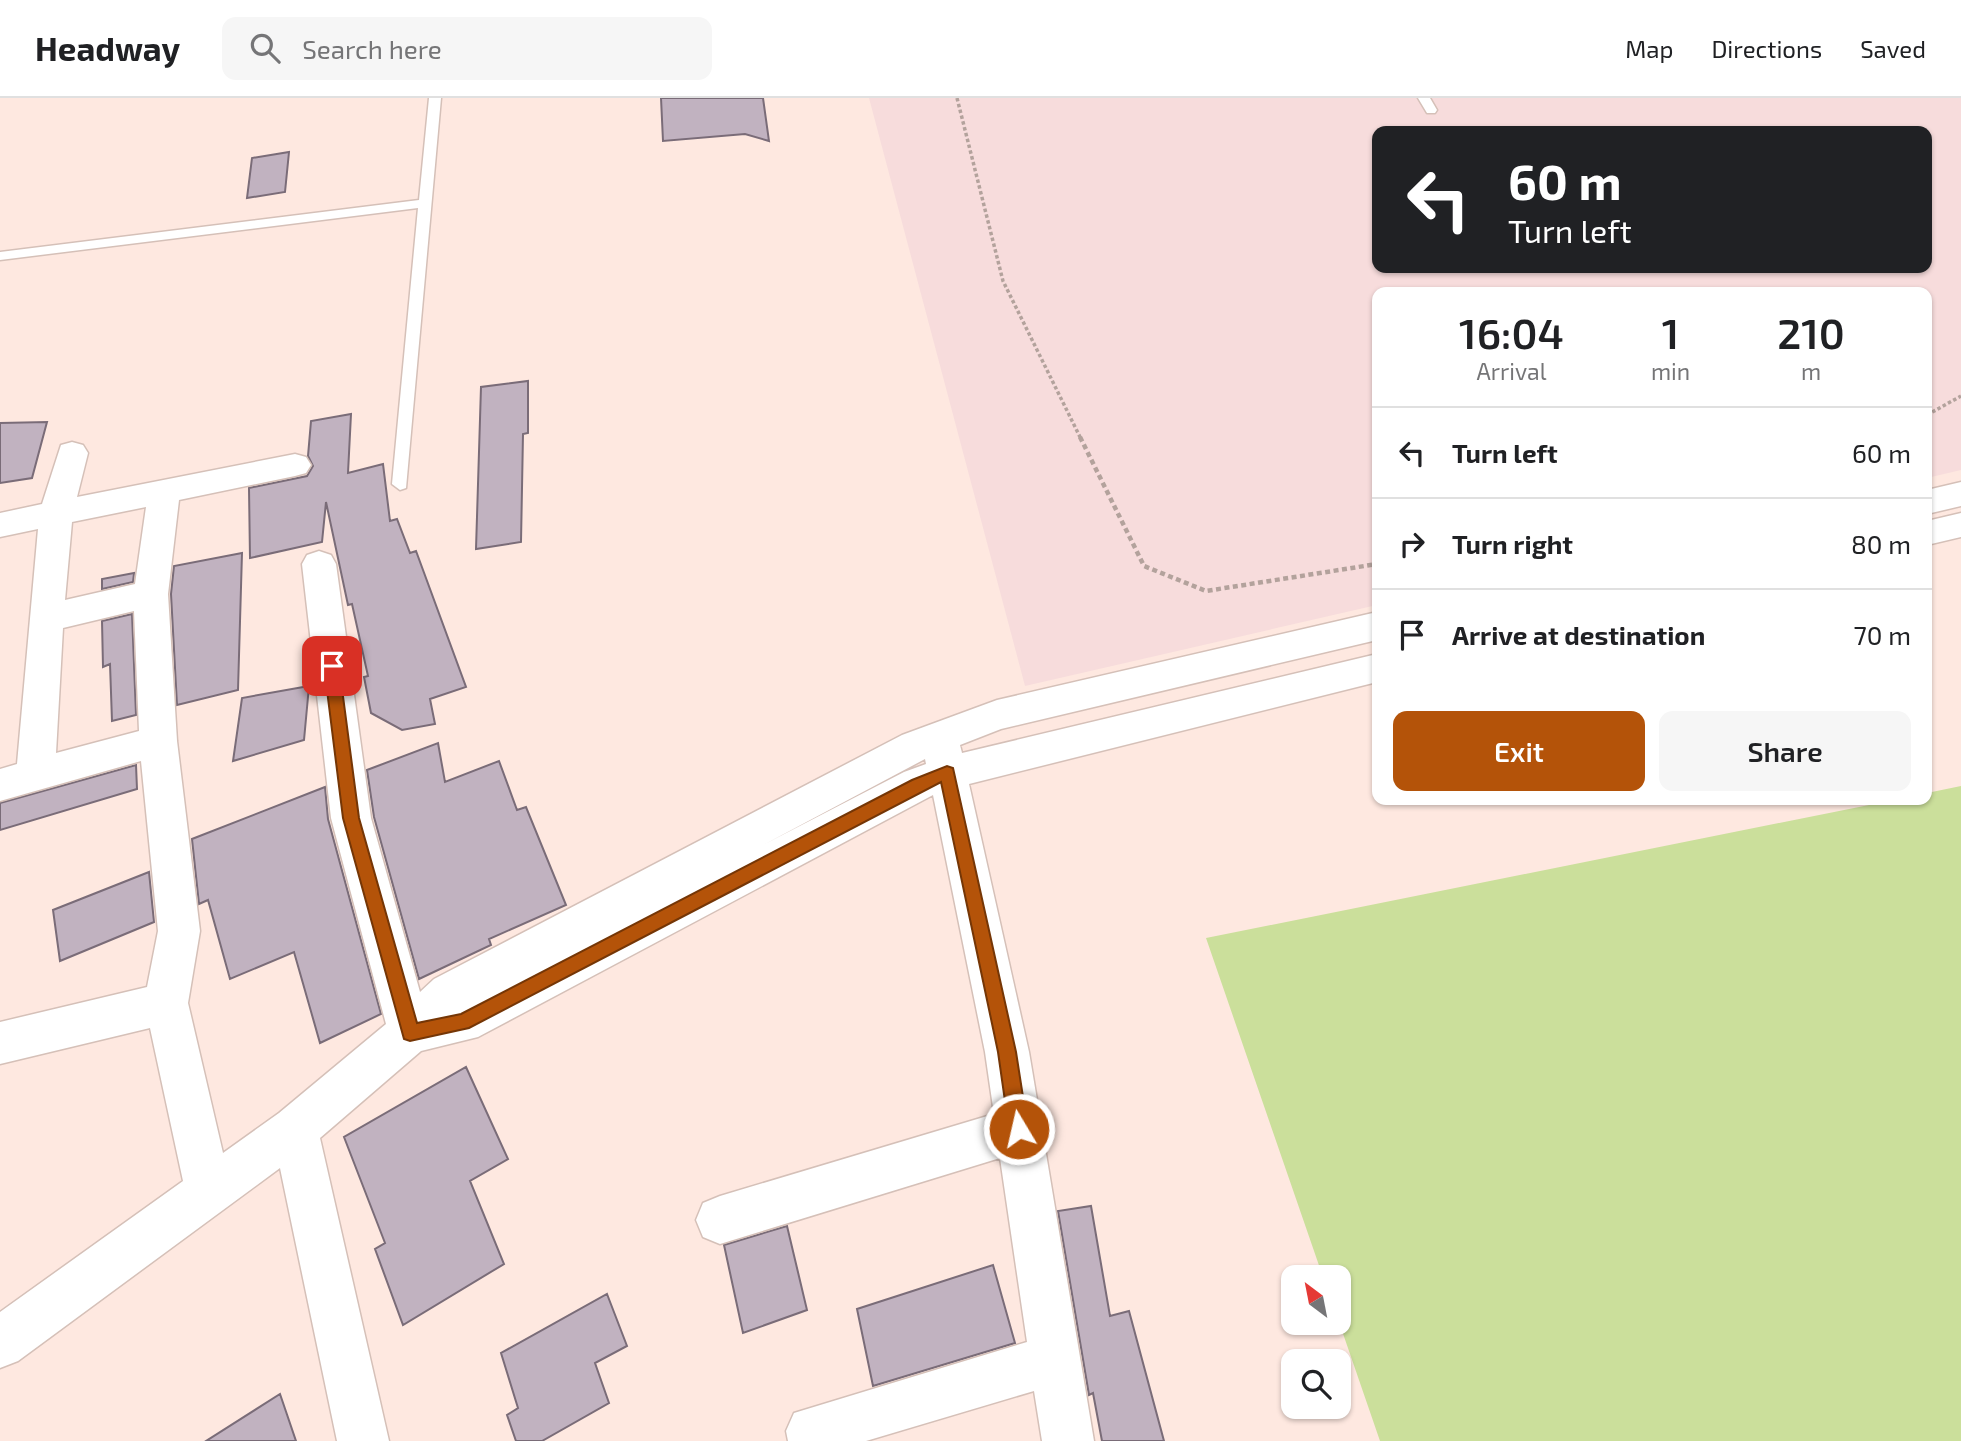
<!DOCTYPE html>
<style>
:root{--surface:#fff;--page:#f6f6f6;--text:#202124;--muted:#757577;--line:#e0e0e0;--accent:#b45309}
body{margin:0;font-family:"Exo 2",sans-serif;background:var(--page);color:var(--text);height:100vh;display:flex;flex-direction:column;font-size:26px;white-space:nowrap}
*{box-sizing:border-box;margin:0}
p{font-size:23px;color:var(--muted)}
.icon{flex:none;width:38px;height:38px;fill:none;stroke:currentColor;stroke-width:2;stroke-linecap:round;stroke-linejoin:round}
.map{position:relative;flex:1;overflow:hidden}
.drawer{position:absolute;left:1372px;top:189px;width:560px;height:518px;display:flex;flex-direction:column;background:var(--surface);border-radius:14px;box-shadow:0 2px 5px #0004}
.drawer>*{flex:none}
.hud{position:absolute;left:1372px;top:28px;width:560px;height:147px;border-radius:14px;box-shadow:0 2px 5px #0004;background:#202124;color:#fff;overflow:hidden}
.needle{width:46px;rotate:328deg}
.tools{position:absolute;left:1281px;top:1167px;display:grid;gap:14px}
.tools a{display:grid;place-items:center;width:70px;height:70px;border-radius:14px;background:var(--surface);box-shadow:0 2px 5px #0004;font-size:35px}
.pin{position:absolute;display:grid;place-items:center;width:60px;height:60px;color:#fff;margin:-30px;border-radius:14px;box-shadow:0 4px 10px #0006}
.me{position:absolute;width:77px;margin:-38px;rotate:351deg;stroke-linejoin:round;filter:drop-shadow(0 0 5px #0008)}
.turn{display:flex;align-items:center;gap:24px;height:147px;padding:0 21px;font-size:32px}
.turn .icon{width:91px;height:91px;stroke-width:2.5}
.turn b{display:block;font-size:49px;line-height:60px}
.eta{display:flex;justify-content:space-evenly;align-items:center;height:119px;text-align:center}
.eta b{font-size:42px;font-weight:600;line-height:49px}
.cta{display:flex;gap:14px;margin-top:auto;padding:14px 21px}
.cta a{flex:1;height:80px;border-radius:14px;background:var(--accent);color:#fff;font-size:28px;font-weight:600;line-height:80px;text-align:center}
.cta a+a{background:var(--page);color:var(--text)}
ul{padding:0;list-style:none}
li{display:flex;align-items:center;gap:21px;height:91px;padding:0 21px;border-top:2px solid var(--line)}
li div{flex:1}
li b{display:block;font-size:26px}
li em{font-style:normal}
header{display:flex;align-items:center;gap:42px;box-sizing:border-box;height:98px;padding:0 35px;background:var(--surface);border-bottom:2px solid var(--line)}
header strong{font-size:33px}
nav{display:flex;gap:38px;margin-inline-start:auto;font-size:24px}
.search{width:490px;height:63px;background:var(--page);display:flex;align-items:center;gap:18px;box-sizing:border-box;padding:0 24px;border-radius:14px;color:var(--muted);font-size:26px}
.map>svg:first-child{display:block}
</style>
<header>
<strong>Headway</strong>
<div class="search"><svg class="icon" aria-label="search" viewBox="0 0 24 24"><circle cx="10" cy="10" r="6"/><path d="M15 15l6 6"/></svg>Search here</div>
<nav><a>Map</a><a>Directions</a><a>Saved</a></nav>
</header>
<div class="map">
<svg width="1961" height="1343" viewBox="0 0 1961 1343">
<rect width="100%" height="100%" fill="#fee8e0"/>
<path fill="#f7dcdc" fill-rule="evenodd" d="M869 0H1961V372L1927 380V194H1377V507L1025 588ZM1377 33H1927V170H1377Z"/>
<path fill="#cbdf9b" d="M1961 688V1343H1380L1339 1224V1180L1323 1179 1206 840 1894 702H1927V695Z"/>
<path fill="#c1b2c0" stroke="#7a6c78" stroke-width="2" d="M661 0H763L769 43 745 36 663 43Z
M289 54 285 94 247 100 252 60Z
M528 283V335L523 336 521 444 476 451 481 289Z
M351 316 348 375 383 366 390 423 397 421 410 455 416 453 466 589 430 601 435 626 402 632 371 615 364 579 368 578 352 506 348 507 326 404 322 444 250 460 249 390 307 378 313 368 308 358 311 323Z
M47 324 32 380 0 385V325Z
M242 455 238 592 177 607 171 496 174 468Z
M134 475 133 484 102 491V481Z
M132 516 136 617 112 623 110 566 103 569 102 523Z
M309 588 304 642 233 663 242 600Z
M438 645 445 684 499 663 517 712 526 709 566 807 489 841 491 847 419 881 374 719 367 672Z
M136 667 137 691 0 732V705Z
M325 689 328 721 381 916 320 945 294 854 230 881 208 802 199 806 192 741Z
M149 774 154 824 60 863 53 812Z
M466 969 508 1061 470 1083 504 1166 403 1227 375 1151 385 1145 344 1039Z
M1091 1108 1110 1218 1129 1213 1164 1343H1102L1093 1295 1089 1297 1058 1113Z
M787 1128 807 1212 743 1235 724 1147Z
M993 1167 1015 1245 873 1288 857 1211Z
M607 1196 627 1248 595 1265 609 1305 542 1343H516L507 1317 518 1310 501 1255Z
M280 1296 296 1343H206Z"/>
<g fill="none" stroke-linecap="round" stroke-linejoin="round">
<defs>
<path id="lane" d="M429 0H441L406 390 400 392 392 386 418 110 0 162V154L419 102Z
M1418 0H1430L1437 12 1435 15H1427Z"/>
<path id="street" d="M72 344 83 347 88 355 77 399 295 356 306 359 311 367 306 375 295 378 179 402 168 496 177 643 200 833 188 905 223 1055 279 1015 386 926 331 720 302 466 307 457 319 453 331 457 336 466 371 720 420 894 434 881 902 637 997 602 1377 514V542L1001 631 960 647 962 655 1377 556V584L969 686 1029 954 1094 1343H1042L1034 1293 866 1343H788L786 1333 794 1315 1027 1244 1000 1060 720 1146 703 1139 696 1122 703 1105 720 1098 994 1016 985 954 933 697 478 939 421 953 320 1040 389 1343H337L280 1070 18 1263 0 1270V1214L183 1083 150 930 0 966V924L147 889 158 833 141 663 0 703V671L17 666 38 431 0 439V415L42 406 61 347ZM146 409 135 486 65 502 72 424ZM134 513 139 633 56 655 63 530ZM925 661 926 666 904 674 765 746Z
M1961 384V408L1927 416V392Z
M1961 415V439L1927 447V423Z"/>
</defs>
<use href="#lane" stroke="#d5c0b8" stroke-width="3"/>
<use href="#street" stroke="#d5c0b8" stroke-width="3"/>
<path stroke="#b3a29c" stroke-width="3.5" stroke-dasharray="3.5 2.5" stroke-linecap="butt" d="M957 0 1003 183 1081 341
M1927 317 1961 298"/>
<path stroke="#b3a29c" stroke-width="4.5" stroke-dasharray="5 3.5" stroke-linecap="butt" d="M1080 339 1144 468 1206 493 1377 466"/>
<use href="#lane" fill="#fff" fill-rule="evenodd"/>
<use href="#street" fill="#fff" fill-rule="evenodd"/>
</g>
<path fill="#b45309" stroke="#753606" stroke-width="2" d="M332 562 339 568 359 720 417 925 461 916 912 682 947 668 953 670 1016 954 1028 1031 1026 1038 1019 1041 1012 1038 1009 1031 998 954 941 684 469 930 410 943 404 941 343 720 324 568Z"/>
</svg>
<div class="tools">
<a><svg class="needle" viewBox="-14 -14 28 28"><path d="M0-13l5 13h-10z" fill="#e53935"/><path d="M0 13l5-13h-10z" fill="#757577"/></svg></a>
<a><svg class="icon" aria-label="search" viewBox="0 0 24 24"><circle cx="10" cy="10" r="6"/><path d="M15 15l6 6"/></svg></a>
</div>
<div class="pin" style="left:332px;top:568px;background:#d93025"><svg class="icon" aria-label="arrive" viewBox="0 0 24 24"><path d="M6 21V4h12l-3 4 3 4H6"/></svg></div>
<svg class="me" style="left:1019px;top:1031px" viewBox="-20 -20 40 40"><circle r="17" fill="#b45309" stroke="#fff" stroke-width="3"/><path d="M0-11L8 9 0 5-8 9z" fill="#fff"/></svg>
<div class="hud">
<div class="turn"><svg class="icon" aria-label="left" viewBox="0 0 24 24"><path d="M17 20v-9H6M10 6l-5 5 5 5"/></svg><div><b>60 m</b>Turn left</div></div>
</div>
<section class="drawer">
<div class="eta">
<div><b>16:04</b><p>Arrival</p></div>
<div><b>1</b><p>min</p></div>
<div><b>210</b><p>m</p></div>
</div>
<ul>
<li><svg class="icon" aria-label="left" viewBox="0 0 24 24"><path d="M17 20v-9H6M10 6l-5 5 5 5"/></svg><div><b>Turn left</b></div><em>60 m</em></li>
<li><svg class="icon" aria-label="right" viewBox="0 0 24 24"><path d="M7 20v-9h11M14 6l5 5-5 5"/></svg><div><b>Turn right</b></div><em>80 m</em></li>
<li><svg class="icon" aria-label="arrive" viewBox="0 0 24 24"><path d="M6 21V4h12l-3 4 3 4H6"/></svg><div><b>Arrive at destination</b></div><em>70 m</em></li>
</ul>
<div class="cta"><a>Exit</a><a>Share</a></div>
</section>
</div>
